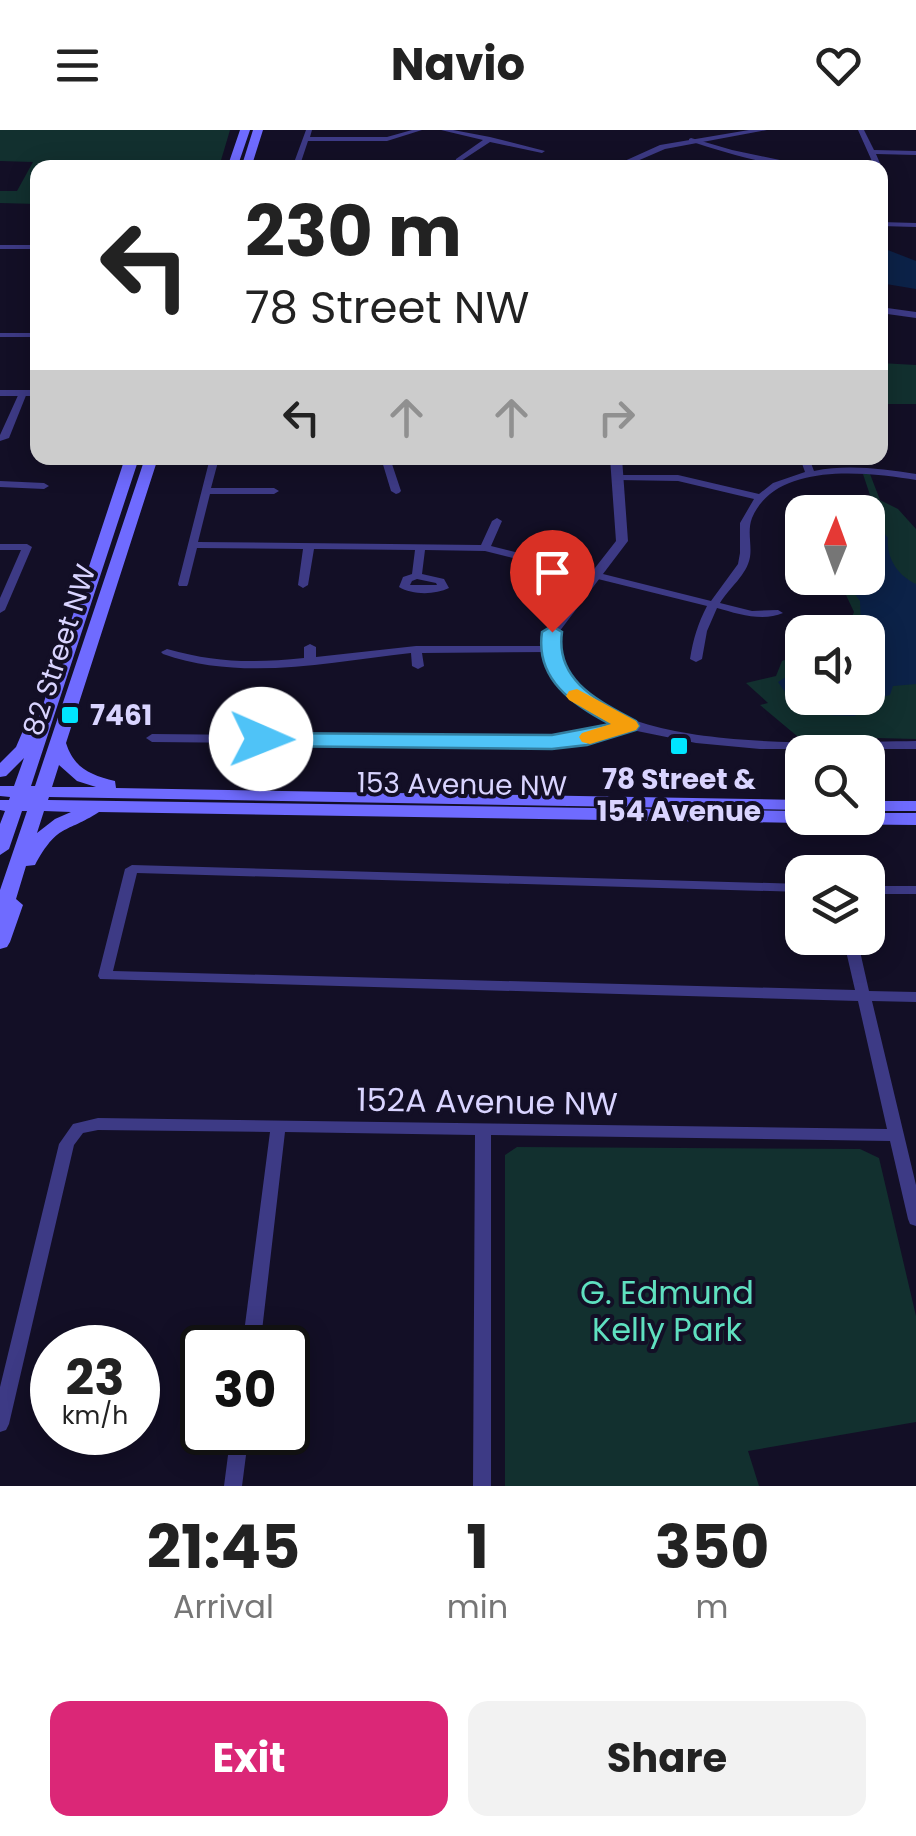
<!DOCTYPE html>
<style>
:root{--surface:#fff;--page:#f2f2f2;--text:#222;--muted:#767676;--accent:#db2777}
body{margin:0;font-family:Poppins,sans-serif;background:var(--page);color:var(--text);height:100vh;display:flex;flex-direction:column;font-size:38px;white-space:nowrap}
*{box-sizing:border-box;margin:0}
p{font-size:32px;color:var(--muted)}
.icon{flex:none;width:55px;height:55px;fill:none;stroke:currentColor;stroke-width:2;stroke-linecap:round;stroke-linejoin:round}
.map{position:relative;height:1356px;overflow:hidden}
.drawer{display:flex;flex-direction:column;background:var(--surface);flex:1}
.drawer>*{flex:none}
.guide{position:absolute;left:30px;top:30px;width:858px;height:305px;border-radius:20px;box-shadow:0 5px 25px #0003;background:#fff;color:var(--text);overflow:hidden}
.needle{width:65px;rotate:1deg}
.buttons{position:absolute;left:785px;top:365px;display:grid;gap:20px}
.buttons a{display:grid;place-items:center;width:100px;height:100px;border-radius:20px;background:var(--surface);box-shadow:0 5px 25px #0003;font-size:50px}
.speed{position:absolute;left:30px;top:1195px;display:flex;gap:20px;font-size:50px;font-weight:700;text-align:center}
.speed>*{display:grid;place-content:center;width:130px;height:130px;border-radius:50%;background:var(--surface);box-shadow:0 5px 25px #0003;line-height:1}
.speed small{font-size:25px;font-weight:400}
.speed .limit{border:5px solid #111;border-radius:15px;background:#fff;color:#111}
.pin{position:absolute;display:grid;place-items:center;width:85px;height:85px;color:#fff;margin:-102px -42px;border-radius:50% 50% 50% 0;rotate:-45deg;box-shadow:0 0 10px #0007}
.pin .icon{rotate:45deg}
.me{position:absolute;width:110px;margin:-55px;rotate:91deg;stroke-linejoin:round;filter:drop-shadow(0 0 8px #0008)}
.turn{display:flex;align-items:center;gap:35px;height:210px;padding:0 50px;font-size:45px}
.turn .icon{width:130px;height:130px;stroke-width:2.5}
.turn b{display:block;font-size:70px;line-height:85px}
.lanes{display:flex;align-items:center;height:95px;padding:0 50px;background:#0003;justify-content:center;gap:50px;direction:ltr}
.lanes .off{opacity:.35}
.eta{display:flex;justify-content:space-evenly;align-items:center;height:170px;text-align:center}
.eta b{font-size:60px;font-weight:700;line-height:70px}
.action{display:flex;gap:20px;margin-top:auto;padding:20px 50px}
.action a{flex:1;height:115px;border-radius:20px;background:var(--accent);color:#fff;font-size:40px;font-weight:700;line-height:115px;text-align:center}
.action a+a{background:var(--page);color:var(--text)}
header{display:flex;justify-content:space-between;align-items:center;height:130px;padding:0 50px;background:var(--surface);font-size:45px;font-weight:700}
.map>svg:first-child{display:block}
</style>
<header><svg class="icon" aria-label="menu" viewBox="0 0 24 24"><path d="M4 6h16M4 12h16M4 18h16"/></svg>Navio<svg class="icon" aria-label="heart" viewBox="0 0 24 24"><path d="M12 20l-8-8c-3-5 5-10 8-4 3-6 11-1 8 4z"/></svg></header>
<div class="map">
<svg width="916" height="1356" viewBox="0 0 916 1356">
<rect width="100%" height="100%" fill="#130f26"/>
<path fill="#12302f" d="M0 0H230L219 37 38 38 37 74 0 73V61H17L33 32 0 31Z
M880 233 916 235V274H880Z
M863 344H870L880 370 898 379 916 399V609L797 606 760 575 768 573 746 553 776 546 782 531 802 523V568H868V502H845L854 482 838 448H868V382H825L844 377H874Z
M517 1017 860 1019 879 1028 916 1186V1292L748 1321 759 1356H505V1025Z"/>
<path fill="#0c2248" d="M880 117 916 131V159L880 153Z
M847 379 882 386 879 396 888 408C886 428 898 446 916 454V554L893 556 890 565 866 571 855 586C816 585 801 586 778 552L802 537V568H868V502H854L861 494 860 471 843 448H868V382H838Z"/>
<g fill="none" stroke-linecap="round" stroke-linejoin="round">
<path fill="#3d3a85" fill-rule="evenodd" d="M306 0H312L310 7H387L412 0H422L387 11H308L299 38H292Z
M441 0H453L490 7 545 21 542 23 490 12 461 31 460 38H454L456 29 483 10Z
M858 0H864L874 20 916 21V25L876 24 882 38 880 40V38H875Z
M691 8 732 20 818 38C775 38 730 24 689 11V9Z
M379 34 381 35 382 38H376Z
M880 92 916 93V97L880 96Z
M0 115H38V119H0Z
M0 203H38V207H0Z
M20 261 27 263 9 308 0 311V305Z
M210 328H219L211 358H274L279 361 274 364H210L198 412 481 415 492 391 497 388 502 391 491 416 711 471 738 434 740 423V393L754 369 678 351 619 350 616 349V345H678L759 364 773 353 805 342 800 328H809L814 341C848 334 883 339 916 344V350C867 342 776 331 752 388 747 401 752 415 750 427 747 445 729 458 720 473L752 481 778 480 783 483C763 492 738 484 717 478L707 501 702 529 696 532 690 529C693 510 698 493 707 476L485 421 425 420 422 444 444 449 449 458C435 465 412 465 399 457L403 447 412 444 415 420 314 419 308 455 303 458 298 455 303 419 197 418 188 454 187 456H179L178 454ZM417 449 436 453 437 455H410L412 451Z
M381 328H390L401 361 399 363 396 364 391 361Z
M0 351 44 353 49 356 44 359 0 357Z
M0 414H27L32 417 5 480 0 483V468L21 420H0Z
M310 514 316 517V527L416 516H550L556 519 550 522 422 523 424 536 418 539 412 536 411 523C329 532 243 552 163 524L161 522 167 519C217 533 253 533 304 528V517Z
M628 592 632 594 634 596 632 598 587 612 552 616 152 612 146 608 152 604 552 608 586 605Z
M132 735 802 754V762L137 743 113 841 855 860 843 808H857L869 861 916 862V872L872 871 916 1055V1096L910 1094 908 1089 890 1011 491 1005V1356H473L475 1005 285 1002 260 1218H242L270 1002 98 1000 83 1003 74 1015 9 1294 6 1300 0 1302V1257L59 1014 73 994 98 988 887 999 858 871 100 849 98 846 125 739Z
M868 756H916V764H868Z
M231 1302H249L242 1356H224Z"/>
<path fill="#3d3a85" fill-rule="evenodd" d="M749 0H767L665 19 621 38H609L660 15Z
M880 177 916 182V188L880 183Z
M0 260H38V266H0Z
M610 328H622L628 411 559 502C561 515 560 537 568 547 624 625 828 612 916 611V619H760L696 613 632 600 584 579 554 548 545 502 616 411Z"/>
<path fill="#6f6bff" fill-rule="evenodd" d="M240 0H250L237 38H227Z
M253 0H263L251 38H241Z
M125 328H139L31 656H35L145 328H158L66 613C74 638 90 645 115 651L116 658 802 670V680L49 667 48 670 802 681V688H810L802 693 99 682C65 704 58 693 35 735L26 736 16 769 23 775 10 812 7 817 0 819V760L27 681H22L9 719 0 725V694L5 681 0 680V670H9L10 667 0 666V656H14L24 628 6 646 0 647V633L16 617 25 596H36ZM59 635 77 651 96 657H52ZM44 681 71 682 55 689 37 703Z
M868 671H916V681H868Z
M868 683H916V695L820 694 811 688H868Z"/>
</g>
<path fill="#4fc3f7" stroke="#337fa1" stroke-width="2.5" d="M552 496 562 502C555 551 599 571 636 591L639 596 636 600 587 615 552 619 261 616 250 609 261 603 552 605 610 594C573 575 535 549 542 502Z"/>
<path fill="#f59e0b" d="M577 559 636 591 639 596 636 600 590 614 582 612 579 607 582 603 611 594 569 570 566 566 569 561Z"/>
<g fill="#00e5ff" stroke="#130f26" stroke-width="4">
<rect x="60" y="575" width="20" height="20" rx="5"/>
<rect x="669" y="606" width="20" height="20" rx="5"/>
</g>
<g text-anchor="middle" stroke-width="8" stroke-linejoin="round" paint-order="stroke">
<g font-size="28" fill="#d9d4ff" stroke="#130f26">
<text transform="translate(59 520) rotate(-72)" y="10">82 Street NW</text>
<text transform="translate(462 654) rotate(1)" y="10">153 Avenue NW</text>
</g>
<g font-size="28" font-weight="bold" fill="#d9d4ff" stroke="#130f26" text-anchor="start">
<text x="90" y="595">7461</text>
<text x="679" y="659" text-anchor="middle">78 Street &amp;<tspan x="679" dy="32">154 Avenue</tspan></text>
</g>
<g font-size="32" fill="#d9d4ff" stroke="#130f26">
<text transform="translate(487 972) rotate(1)" y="11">152A Avenue NW</text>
</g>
<g font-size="32" fill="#5fe0c0" stroke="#130f26">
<text x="667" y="1174">G. Edmund<tspan x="667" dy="37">Kelly Park</tspan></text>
</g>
</g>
</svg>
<div class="buttons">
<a><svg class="needle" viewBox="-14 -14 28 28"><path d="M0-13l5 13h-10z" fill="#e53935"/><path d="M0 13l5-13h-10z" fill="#767676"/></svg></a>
<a><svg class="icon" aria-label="sound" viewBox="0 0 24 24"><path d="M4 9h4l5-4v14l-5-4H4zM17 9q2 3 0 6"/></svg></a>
<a><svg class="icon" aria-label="search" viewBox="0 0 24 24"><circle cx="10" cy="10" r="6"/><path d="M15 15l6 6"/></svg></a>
<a><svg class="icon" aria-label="layers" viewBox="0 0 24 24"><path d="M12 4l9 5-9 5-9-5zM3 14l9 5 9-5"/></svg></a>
</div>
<div class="speed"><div>23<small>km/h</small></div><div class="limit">30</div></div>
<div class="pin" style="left:552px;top:502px;background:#d93025"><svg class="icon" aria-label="arrive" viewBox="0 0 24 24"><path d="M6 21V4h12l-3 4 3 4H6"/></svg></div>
<svg class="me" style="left:261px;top:609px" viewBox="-20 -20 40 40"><circle r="19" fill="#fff"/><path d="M0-13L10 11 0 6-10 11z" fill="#4fc3f7"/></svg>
<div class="guide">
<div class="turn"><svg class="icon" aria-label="left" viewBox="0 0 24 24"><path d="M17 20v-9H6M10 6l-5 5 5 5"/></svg><div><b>230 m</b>78 Street NW</div></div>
<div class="lanes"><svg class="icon" aria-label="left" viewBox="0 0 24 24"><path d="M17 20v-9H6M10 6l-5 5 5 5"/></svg><svg class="icon off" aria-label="ahead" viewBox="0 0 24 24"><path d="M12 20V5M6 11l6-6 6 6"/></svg><svg class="icon off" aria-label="ahead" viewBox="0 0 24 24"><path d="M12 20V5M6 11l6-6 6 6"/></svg><svg class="icon off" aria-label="right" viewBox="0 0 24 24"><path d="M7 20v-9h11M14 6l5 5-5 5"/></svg></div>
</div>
</div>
<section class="drawer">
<div class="eta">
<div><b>21:45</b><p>Arrival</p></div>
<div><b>1</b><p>min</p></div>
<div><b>350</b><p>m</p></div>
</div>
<div class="action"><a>Exit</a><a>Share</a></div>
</section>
